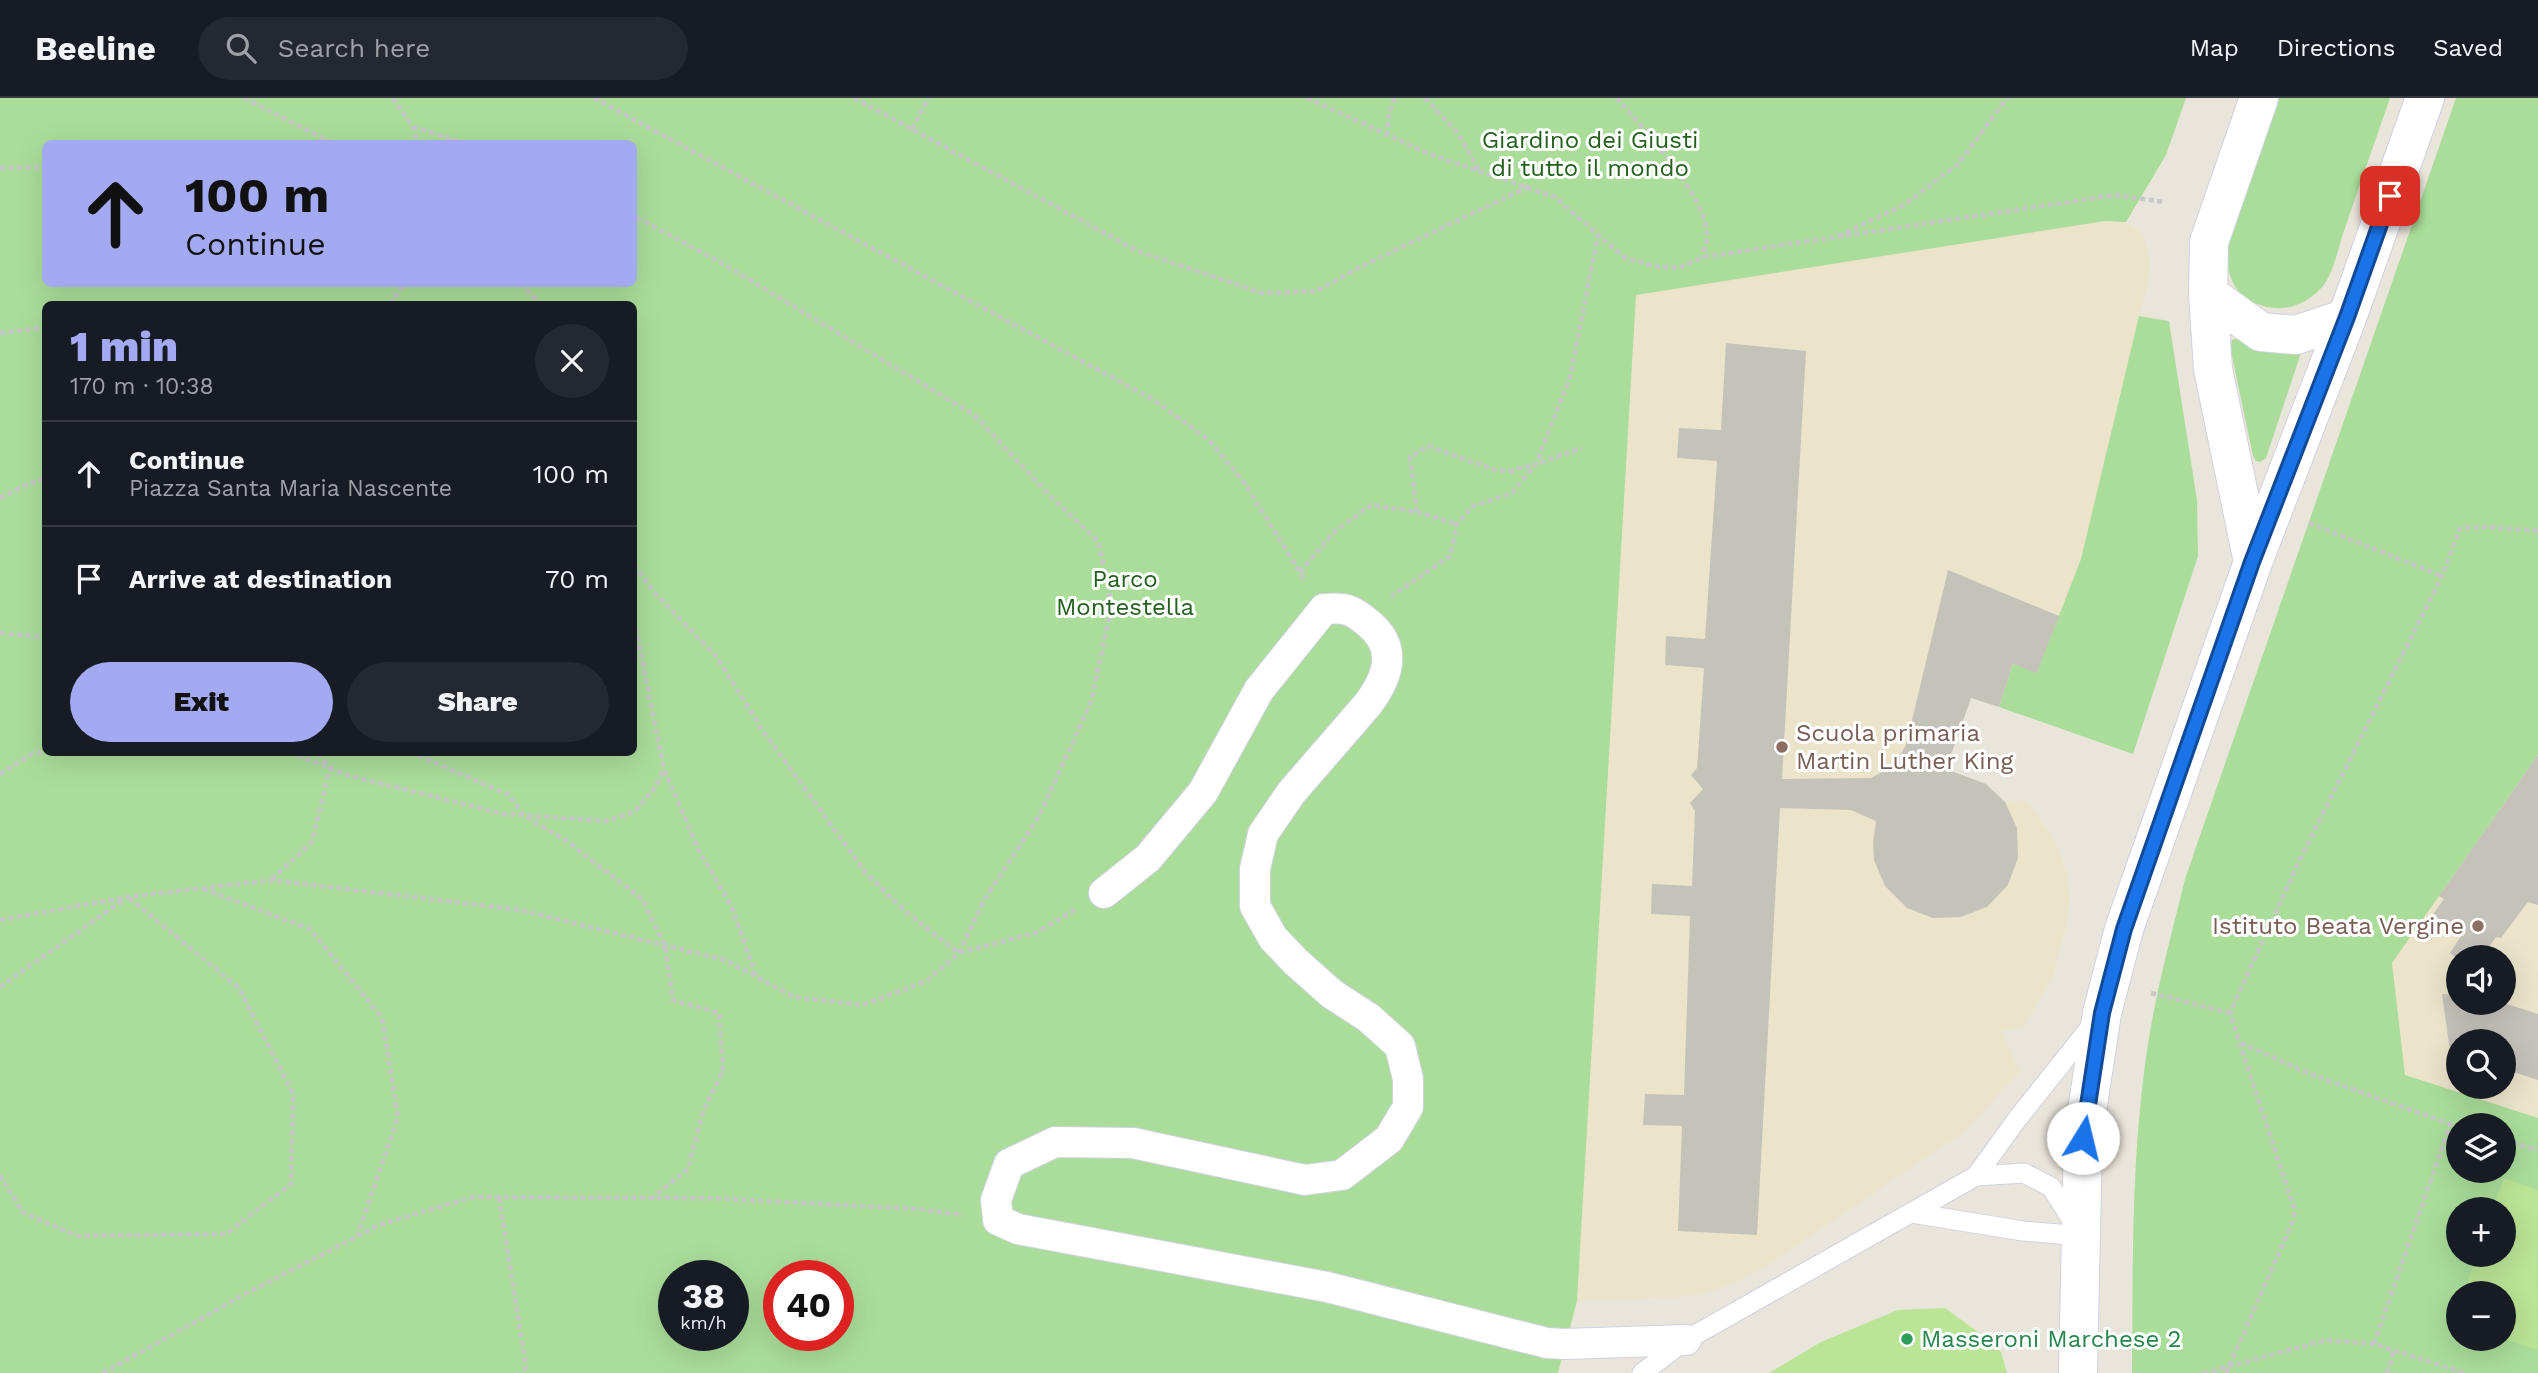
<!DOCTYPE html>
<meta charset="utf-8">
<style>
:root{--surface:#171b24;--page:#242831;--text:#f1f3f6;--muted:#9ea1a6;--line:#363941;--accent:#a3aaf2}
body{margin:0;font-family:"Work Sans",sans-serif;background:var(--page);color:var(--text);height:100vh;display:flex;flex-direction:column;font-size:26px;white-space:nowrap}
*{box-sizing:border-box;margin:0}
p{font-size:23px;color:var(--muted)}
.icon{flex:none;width:38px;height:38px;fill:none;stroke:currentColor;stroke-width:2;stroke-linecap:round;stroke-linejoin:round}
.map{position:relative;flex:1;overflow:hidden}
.details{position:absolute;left:42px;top:203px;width:595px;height:455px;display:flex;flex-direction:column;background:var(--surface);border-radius:10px;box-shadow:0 7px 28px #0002}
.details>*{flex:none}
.banner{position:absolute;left:42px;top:42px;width:595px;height:147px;border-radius:10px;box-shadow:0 7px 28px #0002;background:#a3aaf2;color:#111;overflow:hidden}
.fabs{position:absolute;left:2446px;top:847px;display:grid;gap:14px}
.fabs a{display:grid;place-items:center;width:70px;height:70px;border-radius:50%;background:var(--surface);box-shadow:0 7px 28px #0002;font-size:35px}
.speed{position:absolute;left:658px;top:1162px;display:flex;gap:14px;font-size:35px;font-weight:700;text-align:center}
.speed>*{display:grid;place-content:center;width:91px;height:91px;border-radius:50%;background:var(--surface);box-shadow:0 7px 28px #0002;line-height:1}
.speed small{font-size:18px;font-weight:400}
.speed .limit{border:10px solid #d22;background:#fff;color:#111}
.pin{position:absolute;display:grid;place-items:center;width:60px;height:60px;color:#fff;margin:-30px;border-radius:14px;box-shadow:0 4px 10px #0006}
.me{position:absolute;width:77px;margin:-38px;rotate:9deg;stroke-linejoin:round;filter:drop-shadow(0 0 5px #0008)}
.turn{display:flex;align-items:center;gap:24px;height:147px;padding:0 28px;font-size:32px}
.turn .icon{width:91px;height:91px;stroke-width:2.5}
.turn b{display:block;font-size:49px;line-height:60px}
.round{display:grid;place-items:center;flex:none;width:74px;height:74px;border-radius:37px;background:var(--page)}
.head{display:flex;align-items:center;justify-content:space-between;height:119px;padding:0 28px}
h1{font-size:42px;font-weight:800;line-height:52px;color:var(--accent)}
.primary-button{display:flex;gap:14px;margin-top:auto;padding:14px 28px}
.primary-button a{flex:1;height:80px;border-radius:42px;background:var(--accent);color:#111;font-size:28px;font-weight:800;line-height:80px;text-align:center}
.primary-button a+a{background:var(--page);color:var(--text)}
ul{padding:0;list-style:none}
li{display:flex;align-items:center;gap:21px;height:105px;padding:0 28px;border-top:2px solid var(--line)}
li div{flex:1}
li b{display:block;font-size:26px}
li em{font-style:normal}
header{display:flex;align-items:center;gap:42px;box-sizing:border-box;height:98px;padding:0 35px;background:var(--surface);border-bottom:2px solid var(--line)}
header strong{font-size:33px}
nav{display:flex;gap:38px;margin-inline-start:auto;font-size:24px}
.search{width:490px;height:63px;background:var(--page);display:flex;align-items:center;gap:18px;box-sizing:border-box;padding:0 24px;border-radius:38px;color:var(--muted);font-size:26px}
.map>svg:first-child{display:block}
</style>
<header>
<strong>Beeline</strong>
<div class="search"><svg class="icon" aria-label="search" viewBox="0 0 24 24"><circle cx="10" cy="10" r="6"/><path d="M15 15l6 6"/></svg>Search here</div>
<nav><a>Map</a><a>Directions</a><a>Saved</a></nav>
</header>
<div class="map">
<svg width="2538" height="1275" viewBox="0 0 2538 1275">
<rect width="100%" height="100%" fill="#eae5db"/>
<path fill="#ebe4cb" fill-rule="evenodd" d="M2105 123 2126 124 2142 135 2149 155V179L2081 461 2037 575 1999 609 1971 600 1946 671 1986 686 2005 704 2027 702 2049 734 2060 755 2067 775 2070 800 2066 829 2053 878 2024 929 2001 933 2020 973 1965 1033 1765 1169 1733 1186 1702 1196 1679 1199 1577 1203 1636 197Z
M2538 657V1020L2405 977 2392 865ZM2459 859H2504V905H2459ZM2459 943H2504V989H2459Z"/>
<path fill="#aadd9a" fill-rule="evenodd" d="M0 0H2186L2166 57 2126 124 2105 123 1636 197 1577 1203 1558 1275H0ZM46 46H634V186H46ZM46 206H634V654H46ZM674 1178H733V1237H674ZM779 1178H838V1237H779Z
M2276 0H2390C2375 44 2359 88 2344 133 2338 150 2334 174 2323 188 2305 209 2280 216 2255 205 2230 194 2227 171 2225 147Z
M2456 0H2538V657L2392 865 2405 977 2538 1020V1275H2132C2133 1173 2131 1069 2145 967 2153 904 2170 842 2185 781ZM2459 1027H2504V1073H2459ZM2459 1111H2504V1157H2459ZM2459 1195H2504V1241H2459Z
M2139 218 2169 223 2197 402 2198 458 2133 656 1999 609 2013 566 2037 574 2081 461Z
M2238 240 2301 255 2266 360 2260 364 2256 363 2253 358 2230 249 2232 242Z"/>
<path fill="#bae496" d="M2504 1080 2538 1092 2537 1252 2504 1241V1195H2464L2477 1157H2504V1111H2493Z
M1945 1210 1982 1237 2001 1254 2007 1275H1769L1821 1244 1898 1212Z"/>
<path fill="#c5c2ba" d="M1726 245 1806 253 1782 681 1871 680 1886 672 1897 662 1906 647 1948 472 2059 518 2037 575 2013 566 1999 609 1971 600 1946 671 1986 686 2005 704 2017 730 2018 760 2008 787 1987 809 1961 819 1933 820 1907 810 1885 788 1874 762 1873 744 1876 723 1851 712 1780 710 1757 1137 1678 1133 1682 1028 1643 1027 1645 996 1684 997 1690 818 1651 816 1652 786 1692 788 1695 713 1690 705 1703 691 1691 677 1697 670 1704 570 1665 567 1666 538 1705 541 1717 363 1677 360 1679 330 1721 332Z
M2538 657V807L2528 804 2501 840 2496 839 2482 859H2459V862L2450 855 2461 838 2433 816 2444 801 2439 798Z
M2442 896 2459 897V905H2504L2538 916V982L2504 971V943H2459V956L2450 953Z"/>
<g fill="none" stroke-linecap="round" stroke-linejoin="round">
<defs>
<path id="service" d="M1976 1078 2024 1075 2051 1089 2076 1128
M1912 1115 2023 1133 2082 1138
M1642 1275 1686 1242 1976 1078 2018 1020 2093 926"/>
<path id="pedestrian" d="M1104 795 1148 760 1203 694 1259 592 1324 511C1344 509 1352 511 1368 525 1398 549 1389 578 1368 606L1291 695 1263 736 1255 771V808L1273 840 1296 864 1332 896 1369 920 1400 948 1408 981V1009L1389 1041 1342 1077 1305 1082 1133 1045 1055 1044 1009 1066 996 1102 998 1122 1018 1131 1327 1189 1547 1245 1565 1246 1686 1242"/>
<path id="tertiary" d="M2208 196 2261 234 2296 237 2347 220
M2253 464 2213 271 2208 196 2209 144 2259 0
M2078 1275 2083 1039 2102 915 2124 831 2253 464 2347 220 2425 0"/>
</defs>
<use href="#service" stroke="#d0d1e0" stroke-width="21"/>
<use href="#pedestrian" stroke="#d0d1e0" stroke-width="32"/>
<use href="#tertiary" stroke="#d0d1e0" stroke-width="40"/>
<path stroke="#c7c7c7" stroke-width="4.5" stroke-dasharray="5 3.5" stroke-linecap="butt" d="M244 0 334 46
M393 0 413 29 418 46
M594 0 1154 302 1209 342 1245 386 1306 484
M854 0 1138 153 1262 195 1317 193 1358 170 1528 89
M1307 0 1429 56 1555 99 1625 160 1655 168 1679 170 1703 159 2115 97 2164 104
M1425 0 1456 33 1480 73
M1617 0C1643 31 1706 97 1707 137 1707 144 1704 152 1703 159
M413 29 468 46
M912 31 929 0
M1387 38 1389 15 1395 0
M0 70 46 69
M1838 138 1904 107 1959 65 2007 0
M520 186 541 206
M390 206 404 186
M0 235 46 230
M0 400 28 386 46 380
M1417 414 1410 359 1428 348 1495 372 1511 373 1536 366 1570 279 1598 137
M2309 425 2442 478
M634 467 654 494 716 558 765 636 866 775 906 814 959 855 1038 834 1076 811
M1300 474 1335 433 1371 407 1417 414 1457 426
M1392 500 1393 497 1450 458 1457 426 1473 408 1512 395 1536 366 1582 350
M634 522 664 671 699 753 731 807 756 878
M0 535 46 539
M290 654 350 678 504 716 606 723 634 714 655 690 664 671
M411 654 509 697 523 717 565 742 642 801 665 848 673 902 719 915 723 973 703 1013 688 1071 652 1100
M0 676 32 656 46 653
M272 781 312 744 330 670 318 654
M203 791 310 831 382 920 398 1019 358 1136
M0 822 128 799 272 782 520 812 725 862 794 899 863 907 927 883 959 855 983 804 1039 718 1091 604 1112 506 1098 443 1051 399 974 317 720 164 634 118
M0 889 125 801
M2151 895 2230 915
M2241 945 2310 976 2459 1029
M2504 1042 2538 1052
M0 1077 22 1114 77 1138 226 1136 291 1086 293 996 239 890 128 799
M499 1100 526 1269 521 1275
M2374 1246 2450 1027
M103 1275 249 1194 381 1126 473 1099 710 1100 917 1111 963 1117
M2204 1275 2327 1242 2374 1246 2465 1275
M2226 1275 2294 1121V1110L2230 915 2300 761 2442 478 2460 430 2490 429 2538 433
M2387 1275 2394 1252"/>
<use href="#service" stroke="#fff" stroke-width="19"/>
<use href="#pedestrian" stroke="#fff" stroke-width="30"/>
<use href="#tertiary" stroke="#fff" stroke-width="38"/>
</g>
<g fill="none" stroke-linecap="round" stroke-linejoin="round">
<defs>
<path id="route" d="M2083 1040 2102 915 2124 831 2252 464 2347 219 2390 98"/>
</defs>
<use href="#route" stroke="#114b97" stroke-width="18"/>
<use href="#route" stroke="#1a73e8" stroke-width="12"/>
</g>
<g fill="#8d6e63" stroke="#fff" stroke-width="2.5">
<circle cx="1782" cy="649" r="7"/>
<circle cx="2478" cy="828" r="7"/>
</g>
<circle fill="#2e9e5b" stroke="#fff" stroke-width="2.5" cx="1907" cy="1241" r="7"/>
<g text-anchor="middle" stroke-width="6" stroke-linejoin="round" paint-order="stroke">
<g font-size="24" fill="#24601e" stroke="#fff">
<text x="1590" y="50">Giardino dei Giusti<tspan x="1590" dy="28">di tutto il mondo</tspan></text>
<text x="1125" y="489">Parco<tspan x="1125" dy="28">Montestella</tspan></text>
</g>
<g font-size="24" fill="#785e54" stroke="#fff" text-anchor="start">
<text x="1796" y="643">Scuola primaria<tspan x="1796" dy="28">Martin Luther King</tspan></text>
<text x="2464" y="836" text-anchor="end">Istituto Beata Vergine</text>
</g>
<g font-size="24" fill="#27864d" stroke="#fff" text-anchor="start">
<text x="1921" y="1249">Masseroni Marchese 2</text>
</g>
</g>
</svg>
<div class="fabs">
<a><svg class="icon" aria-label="sound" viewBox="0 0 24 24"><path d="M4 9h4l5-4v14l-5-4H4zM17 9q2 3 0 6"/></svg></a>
<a><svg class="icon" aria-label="search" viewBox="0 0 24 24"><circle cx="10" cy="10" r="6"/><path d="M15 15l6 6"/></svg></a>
<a><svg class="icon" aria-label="layers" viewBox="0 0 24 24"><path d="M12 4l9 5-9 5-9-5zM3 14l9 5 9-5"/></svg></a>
<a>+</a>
<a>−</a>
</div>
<div class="speed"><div>38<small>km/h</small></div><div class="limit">40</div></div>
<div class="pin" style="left:2390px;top:98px;background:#d93025"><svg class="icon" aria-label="arrive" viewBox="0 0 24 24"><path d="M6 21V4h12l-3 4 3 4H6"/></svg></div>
<svg class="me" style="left:2083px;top:1040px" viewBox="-20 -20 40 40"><circle r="19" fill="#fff"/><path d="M0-13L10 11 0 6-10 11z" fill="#1a73e8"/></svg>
<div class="banner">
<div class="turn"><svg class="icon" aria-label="ahead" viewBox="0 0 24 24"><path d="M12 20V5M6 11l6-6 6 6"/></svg><div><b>100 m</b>Continue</div></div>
</div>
<section class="details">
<div class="head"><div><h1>1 min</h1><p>170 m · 10:38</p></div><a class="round"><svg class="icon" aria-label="close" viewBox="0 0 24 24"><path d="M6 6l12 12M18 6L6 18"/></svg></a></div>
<ul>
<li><svg class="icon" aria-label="ahead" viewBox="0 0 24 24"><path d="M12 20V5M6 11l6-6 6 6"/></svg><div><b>Continue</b><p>Piazza Santa Maria Nascente</p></div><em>100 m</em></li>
<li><svg class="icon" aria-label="arrive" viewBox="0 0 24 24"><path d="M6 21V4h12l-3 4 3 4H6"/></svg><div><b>Arrive at destination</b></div><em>70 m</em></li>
</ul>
<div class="primary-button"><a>Exit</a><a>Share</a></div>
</section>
</div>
